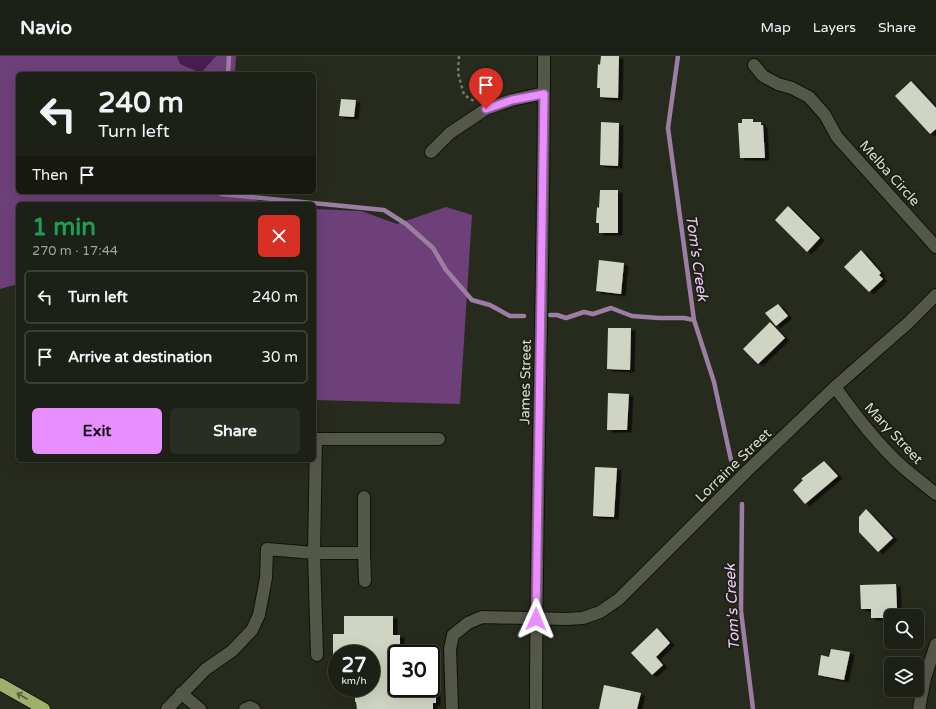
<!DOCTYPE html>
<meta charset="utf-8">
<style>
:root{--surface:#1d2016;--page:#2a2d23;--text:#f1f3f6;--muted:#a0a3a1;--line:#3b3e35;--accent:#e88eff}
body{margin:0;font-family:"Varela Round",sans-serif;background:var(--page);color:var(--text);height:100vh;display:flex;flex-direction:column;font-size:15px;white-space:nowrap}
*{box-sizing:border-box;margin:0}
p{font-size:13px;color:var(--muted)}
.icon{flex:none;width:22px;height:22px;fill:none;stroke:currentColor;stroke-width:2;stroke-linecap:round;stroke-linejoin:round}
.map{position:relative;flex:1;overflow:hidden}
.panel{position:absolute;left:16px;top:146px;width:300px;height:260px;display:flex;flex-direction:column;background:var(--surface);border-radius:6px;box-shadow:0 4px 16px #0002,0 0 0 1px var(--line)}
.panel>*{flex:none}
.hud{position:absolute;left:16px;top:16px;width:300px;height:122px;border-radius:6px;box-shadow:0 4px 16px #0002,0 0 0 1px var(--line);background:#1d2016;color:var(--text);overflow:hidden}
.tools{position:absolute;left:884px;top:553px;display:grid;gap:8px}
.tools a{display:grid;place-items:center;width:40px;height:40px;border-radius:6px;background:var(--surface);box-shadow:0 4px 16px #0002,0 0 0 1px var(--line);font-size:20px}
.speed{position:absolute;left:328px;top:589px;display:flex;gap:8px;font-size:20px;font-weight:700;text-align:center}
.speed>*{display:grid;place-content:center;width:52px;height:52px;border-radius:50%;background:var(--surface);box-shadow:0 4px 16px #0002,0 0 0 1px var(--line);line-height:1}
.speed small{font-size:10px;font-weight:400}
.speed .limit{border:2px solid #111;border-radius:6px;background:#fff;color:#111}
.pin{position:absolute;display:grid;place-items:center;width:34px;height:34px;color:#fff;margin:-41px -17px;border-radius:50% 50% 50% 0;rotate:-45deg;box-shadow:0 0 4px #0007}
.pin .icon{rotate:45deg}
.me{position:absolute;width:44px;margin:-22px;rotate:1deg;stroke-linejoin:round;filter:drop-shadow(0 0 3px #0008)}
.turn{display:flex;align-items:center;gap:14px;height:84px;padding:0 16px;font-size:18px}
.turn .icon{width:52px;height:52px;stroke-width:2.5}
.turn b{display:block;font-size:28px;line-height:34px}
.then{display:flex;align-items:center;height:38px;padding:0 16px;background:#0003;gap:8px;font-size:15px}
.round{display:grid;place-items:center;flex:none;width:42px;height:42px;border-radius:6px;background:var(--page)}
.overview{display:flex;align-items:center;justify-content:space-between;height:68px;padding:0 16px}
h1{font-size:24px;font-weight:700;line-height:30px;color:#1e9e55}
.primary-button{display:flex;gap:8px;margin-top:auto;padding:8px 16px}
.primary-button a{flex:1;height:46px;border-radius:6px;background:var(--accent);color:#111;font-size:16px;font-weight:700;line-height:46px;text-align:center}
.primary-button a+a{background:var(--page);color:var(--text)}
ul{padding:0;list-style:none}
li{display:flex;align-items:center;gap:12px;height:54px;margin:0 8px 6px;padding:0 8px;border:2px solid var(--line);border-radius:6px}
li div{flex:1}
li b{display:block;font-size:15px}
li em{font-style:normal}
header{display:flex;align-items:center;gap:24px;box-sizing:border-box;height:56px;padding:0 20px;background:var(--surface);border-bottom:1px solid var(--line)}
header strong{font-size:19px}
nav{display:flex;gap:22px;margin-inline-start:auto;font-size:14px}
.map>svg:first-child{display:block}
</style>
<header>
<strong>Navio</strong>
<nav><a>Map</a><a>Layers</a><a>Share</a></nav>
</header>
<div class="map">
<svg width="936" height="653" viewBox="0 0 936 653">
<defs>
<filter id="shadow"><feDropShadow dx="4.5" dy="2.5" stdDeviation="0" flood-color="#0009"/></filter>
</defs>
<rect width="100%" height="100%" fill="#272b1d"/>
<path fill="#481e52" d="M177 0H216V1L201 17 180 8Z"/>
<path fill="#6d4079" d="M0 0H177L180 8 201 17 216 0H236L235 18H18V136H234L267 148H104L83 145 81 148H18V228L0 233Z
M446 151 472 159 460 348 314 344V153L361 155 397 168Z"/>
<g fill="none" stroke-linecap="round" stroke-linejoin="round">
<path stroke="#9c7da3" stroke-width="4.5" d="M678 0 668 72 694 264 714 326 731 404
M228 18 229 0
M221 136V138L384 154 406 168 433 192 446 214 472 244 490 249 510 260H524
M550 259H557L566 262 584 256 593 258 611 252 632 260 659 262H684L694 264
M742 448 741 555 753 653"/>
</g>
<path fill="#d0d5c3" filter="url(#shadow)" d="M601 0H619L618 42 600 41V32H597L598 8 600 9Z
M911 25 936 52V73L930 78 895 40Z
M341 43 356 44 354 61 339 60Z
M742 63H753V66H761V69H763L765 102H740L738 67H742Z
M601 66 619 67 618 110 600 109Z
M600 134H618V177H599V167H596L597 151 599 152Z
M788 150 820 182 807 196 775 164Z
M861 194 881 217 879 219 883 223 869 236 844 211Z
M599 204 624 207 621 238 596 235Z
M778 248 788 260 776 270 765 257Z
M770 266 785 282 758 308 743 293Z
M608 272H631L630 314 607 313Z
M608 337 629 338 627 374H607Z
M824 405 838 420 805 448 793 434 803 424 801 423Z
M595 411 617 412 614 461 593 460Z
M866 453 893 482 878 496 859 476V461Z
M896 528 897 552 891 553V562H871V553H861L860 529Z
M344 560H393V579H400V598H397V632H436V647H433V653H357L356 646H355V632H371V598H333V578H344Z
M657 572 670 587 656 601 663 609 652 619 631 597Z
M831 593 850 596 844 624 818 619 821 599 829 601Z
M604 629 641 637 637 653H599Z"/>
<g fill="none" stroke-linecap="round" stroke-linejoin="round">
<defs>
<path id="minor" d="M754 9 763 20 778 28 792 32 809 41 825 59 837 81 936 191
M431 96 450 77 486 53 512 44 544 37
M835 331C856 360 878 389 905 413 915 421 926 430 936 438
M364 497 365 525
M317 599 314 497H364V441
M181 637 200 653
M167 653 206 613 232 595 252 574 259 559 266 522 267 493 314 497 316 383H439
M245 653 250 651 254 653
M452 653 450 593 453 579 468 567 482 561 567 563 583 562 600 556 619 543 747 415 835 331 908 267 936 239
M536 653C536 435 544 218 544 0
M919 653 925 622 936 588"/>
<path id="highway" d="M0 628 44 653"/>
</defs>
<use href="#minor" stroke="#101307" stroke-width="14"/>
<use href="#highway" stroke="#101307" stroke-width="14"/>
<path stroke="#767a6e" stroke-width="2.5" stroke-dasharray="3 3" stroke-linecap="butt" d="M459 0 458 17 464 39 474 45"/>
<use href="#minor" stroke="#545849" stroke-width="12"/>
<use href="#highway" stroke="#9fb06c" stroke-width="12"/>
</g>
<defs><path id="oneway-shaft" d="M-6 0H5M1.5-3L5.5 0L1.5 3" fill="none" stroke-width="1.6" stroke-linecap="round" stroke-linejoin="round"/></defs>
<use stroke="#58613c" href="#oneway-shaft" transform="translate(22 640) rotate(-150)"/>
<g fill="none" stroke-linecap="round" stroke-linejoin="round">
<defs>
<path id="route" d="M486 53 512 44 544 38 536 563"/>
</defs>
<use href="#route" stroke="#975ca6" stroke-width="10"/>
<use href="#route" stroke="#e88eff" stroke-width="7"/>
</g>
<g text-anchor="middle" stroke-width="4" stroke-linejoin="round" paint-order="stroke">
<g font-size="14" fill="#daddd4" stroke="#1d2114">
<text transform="translate(890 117) rotate(48)" y="5">Melba Circle</text>
<text transform="translate(525 326) rotate(-89)" y="5">James Street</text>
<text transform="translate(894 377) rotate(47)" y="5">Mary Street</text>
<text transform="translate(733 409) rotate(-44)" y="5">Lorraine Street</text>
</g>
<g font-size="15" font-style="italic" fill="#f2cafd" stroke="#1d2114">
<text transform="translate(697 202) rotate(82)" y="5">Tom's Creek</text>
<text transform="translate(732 551) rotate(-93)" y="5">Tom's Creek</text>
</g>
</g>
</svg>
<div class="tools">
<a><svg class="icon" aria-label="search" viewBox="0 0 24 24"><circle cx="10" cy="10" r="6"/><path d="M15 15l6 6"/></svg></a>
<a><svg class="icon" aria-label="layers" viewBox="0 0 24 24"><path d="M12 4l9 5-9 5-9-5zM3 14l9 5 9-5"/></svg></a>
</div>
<div class="speed"><div>27<small>km/h</small></div><div class="limit">30</div></div>
<div class="pin" style="left:486px;top:53px;background:#d93025"><svg class="icon" aria-label="arrive" viewBox="0 0 24 24"><path d="M6 21V4h12l-3 4 3 4H6"/></svg></div>
<svg class="me" style="left:536px;top:563px" viewBox="-20 -20 40 40"><path d="M0-17L14 15 0 8-14 15z" fill="#e88eff" stroke="#fff" stroke-width="4"/></svg>
<div class="hud">
<div class="turn"><svg class="icon" aria-label="left" viewBox="0 0 24 24"><path d="M17 20v-9H6M10 6l-5 5 5 5"/></svg><div><b>240 m</b>Turn left</div></div>
<div class="then">Then<svg class="icon" aria-label="arrive" viewBox="0 0 24 24"><path d="M6 21V4h12l-3 4 3 4H6"/></svg></div>
</div>
<section class="panel">
<div class="overview"><div><h1>1 min</h1><p>270 m · 17:44</p></div><a class="round" style="background:#d93025;color:#fff"><svg class="icon" aria-label="close" viewBox="0 0 24 24"><path d="M6 6l12 12M18 6L6 18"/></svg></a></div>
<ul>
<li><svg class="icon" aria-label="left" viewBox="0 0 24 24"><path d="M17 20v-9H6M10 6l-5 5 5 5"/></svg><div><b>Turn left</b></div><em>240 m</em></li>
<li><svg class="icon" aria-label="arrive" viewBox="0 0 24 24"><path d="M6 21V4h12l-3 4 3 4H6"/></svg><div><b>Arrive at destination</b></div><em>30 m</em></li>
</ul>
<div class="primary-button"><a>Exit</a><a>Share</a></div>
</section>
</div>
